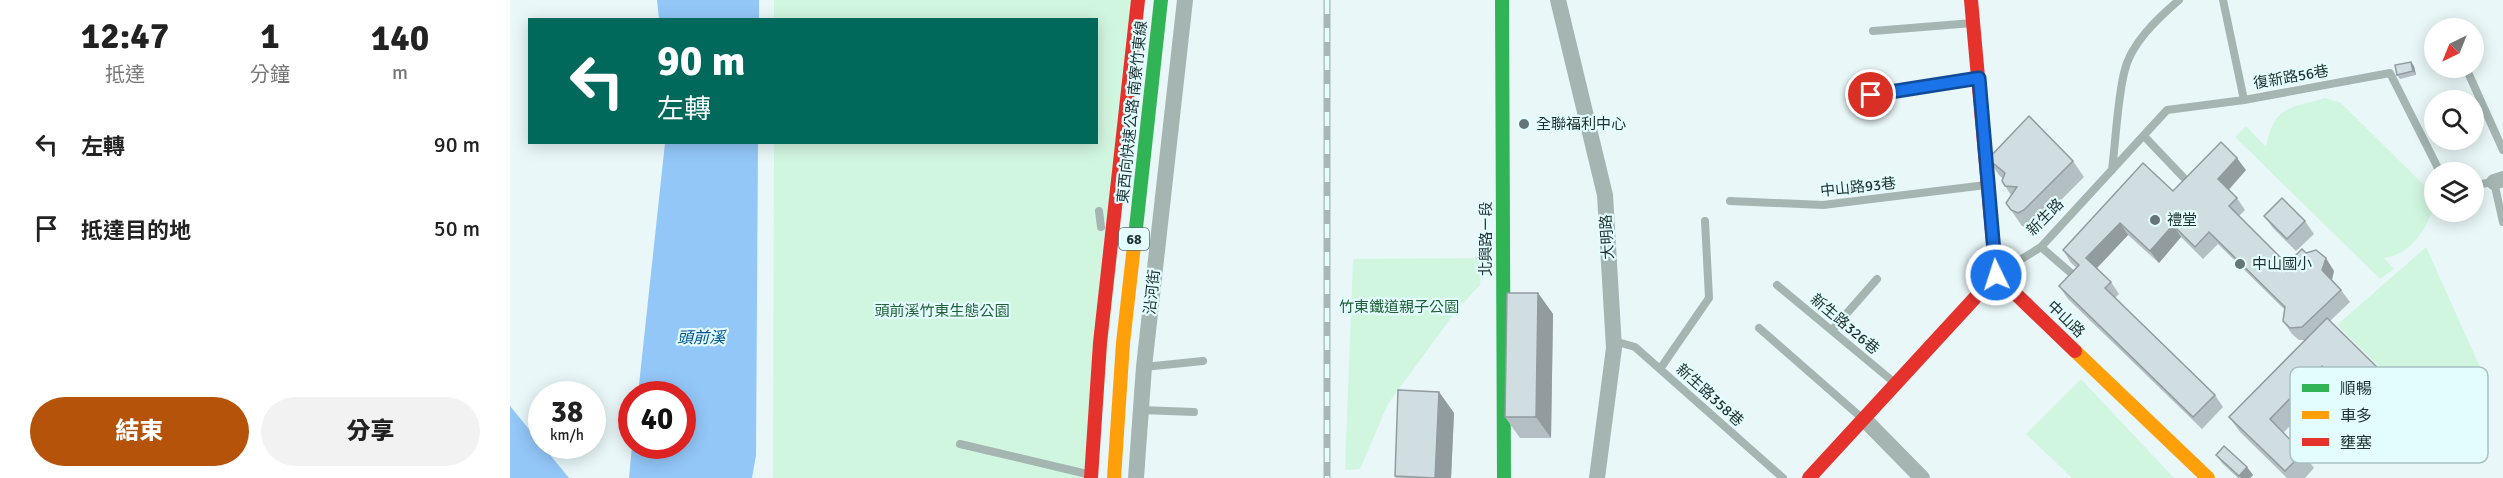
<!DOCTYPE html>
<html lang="zh-TW">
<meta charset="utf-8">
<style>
:root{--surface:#fff;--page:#f2f2f2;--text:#222;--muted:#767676;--accent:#b45309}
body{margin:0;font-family:Signika,"Noto Sans TC",sans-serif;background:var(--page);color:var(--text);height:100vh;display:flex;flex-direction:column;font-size:22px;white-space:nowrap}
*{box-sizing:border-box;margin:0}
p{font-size:20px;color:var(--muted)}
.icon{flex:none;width:33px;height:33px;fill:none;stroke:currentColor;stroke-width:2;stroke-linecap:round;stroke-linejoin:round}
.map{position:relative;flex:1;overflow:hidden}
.sheet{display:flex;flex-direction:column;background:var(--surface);width:510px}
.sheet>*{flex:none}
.guide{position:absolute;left:18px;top:18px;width:570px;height:126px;border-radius:0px;box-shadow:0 3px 15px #0003;background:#00695c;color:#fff;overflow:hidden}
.needle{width:39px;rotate:223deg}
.controls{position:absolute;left:1914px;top:18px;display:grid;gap:12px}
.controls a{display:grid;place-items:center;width:60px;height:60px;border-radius:50%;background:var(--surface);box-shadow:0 3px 15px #0003;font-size:30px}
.speed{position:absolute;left:18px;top:381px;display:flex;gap:12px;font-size:30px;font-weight:700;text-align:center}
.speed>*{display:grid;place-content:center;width:78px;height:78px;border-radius:50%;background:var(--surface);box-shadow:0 3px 15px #0003;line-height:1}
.speed small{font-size:15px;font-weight:400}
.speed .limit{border:9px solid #d22;background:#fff;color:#111}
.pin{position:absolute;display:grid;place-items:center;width:51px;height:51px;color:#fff;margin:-26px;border:3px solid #fff;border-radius:50%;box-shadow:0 2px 6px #0007}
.me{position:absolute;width:66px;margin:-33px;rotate:356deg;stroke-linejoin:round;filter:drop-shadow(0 0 4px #0008)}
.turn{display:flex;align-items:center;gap:21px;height:126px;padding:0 30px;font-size:27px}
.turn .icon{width:78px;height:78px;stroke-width:2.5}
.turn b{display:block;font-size:42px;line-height:51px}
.eta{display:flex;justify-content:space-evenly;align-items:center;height:102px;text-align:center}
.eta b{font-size:36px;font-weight:800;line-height:42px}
.primary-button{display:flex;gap:12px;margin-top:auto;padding:12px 30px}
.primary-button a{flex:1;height:69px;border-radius:36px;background:var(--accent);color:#fff;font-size:24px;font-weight:800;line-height:69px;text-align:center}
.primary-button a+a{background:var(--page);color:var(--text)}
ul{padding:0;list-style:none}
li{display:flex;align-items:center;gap:18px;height:84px;padding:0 30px}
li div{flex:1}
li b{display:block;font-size:22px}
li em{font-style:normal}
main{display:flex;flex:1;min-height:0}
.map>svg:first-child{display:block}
</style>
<main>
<section class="sheet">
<div class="eta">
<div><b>12:47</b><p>抵達</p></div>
<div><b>1</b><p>分鐘</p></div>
<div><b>140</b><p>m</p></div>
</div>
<ul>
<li><svg class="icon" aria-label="left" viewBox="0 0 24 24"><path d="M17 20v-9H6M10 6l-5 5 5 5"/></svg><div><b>左轉</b></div><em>90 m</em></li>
<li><svg class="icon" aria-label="arrive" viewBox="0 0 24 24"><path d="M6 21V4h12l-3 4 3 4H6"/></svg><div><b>抵達目的地</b></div><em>50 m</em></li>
</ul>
<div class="primary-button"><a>結束</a><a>分享</a></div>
</section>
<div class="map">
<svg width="1993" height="478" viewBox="0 0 1993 478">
<rect width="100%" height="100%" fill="#e9f7f9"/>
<path fill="#d1f6e0" d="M264 0H632L586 478H263L264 143 586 142V20L264 19Z
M1815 98 1831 103 1916 187 1924 208C1914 232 1901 254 1874 258L1884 269 1870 279 1725 137 1736 126 1756 147C1764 106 1777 109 1815 98Z
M1916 247 1970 367 1921 418 1827 325Z
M972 258 970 285 946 311 878 404 850 469 835 470 843 259Z
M1571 379 1664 478H1562L1516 434Z"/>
<path fill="#93c7f8" d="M147 0H249V19H149Z
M155 143H248L246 455 242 478H119L122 446H172V394H128Z
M0 406 59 478H0Z"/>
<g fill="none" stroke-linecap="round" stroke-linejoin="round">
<path stroke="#a4b5b2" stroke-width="8" d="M1713 0 1734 100
M1363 31 1463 23
M1956 68 1993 150
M1339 99 1466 79
M1634 136 1673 177
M1602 170C1606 138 1607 104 1614 73 1620 44 1647 19 1669 0
M1964 185 1984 182 1993 222
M1220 201 1313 205 1476 185
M589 211 591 227
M1531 247 1569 280
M1489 273 1531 247 1657 110 1734 100 1880 73 1930 172
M1267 285 1386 384
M1249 328 1353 419
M1323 329 1367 279
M1104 341 1125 347 1273 478
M634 367 693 361
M1150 369 1199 298 1195 221
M630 410 684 412
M450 444 577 474"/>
<path stroke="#a4b5b2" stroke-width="16" d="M1048 0 1095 195 1104 348 1087 478
M1984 182 1993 179
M1354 419 1412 478
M626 478 634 367 675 0"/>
<path stroke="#30b455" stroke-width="14" d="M992 0 994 478
M625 237 651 0"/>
<path stroke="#ff9f0a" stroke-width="14" d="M1565 351 1698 478
M604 478 613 343 625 237"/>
<path stroke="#e5322d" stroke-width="14" d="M1461 0 1486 275 1565 351
M581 478 590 343 628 0
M1299 478 1486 275"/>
<defs>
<path id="rail" d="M817 0V478"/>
</defs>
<use href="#rail" stroke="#a9b6b7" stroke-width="7"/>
<use href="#rail" stroke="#e3fdff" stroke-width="4.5" stroke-dasharray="14" stroke-linecap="butt"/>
</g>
<path fill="#b3bfc2" d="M1904 66 1906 75 1890 79 1887 75Z
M1478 159 1563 161 1574 177 1525 226 1519 228 1512 226 1496 203 1501 195 1495 186 1493 179 1489 175Z
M1736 170 1719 190 1727 198 1735 210 1729 216 1777 264 1796 253 1824 271 1822 280 1831 290 1840 302 1820 321 1873 373 1884 389 1857 415 1824 382 1773 433 1793 453 1804 468 1795 478H1777L1730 432 1719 417 1795 340H1789L1782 334 1773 321 1775 310 1708 244 1693 259 1671 237 1649 263 1618 235 1587 268 1601 282 1609 294 1605 298 1705 395 1713 407 1692 429 1558 299 1549 286 1567 268 1561 263 1553 250 1663 191Z
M1754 216 1795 221 1804 234 1786 251 1763 228Z
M1028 293 1043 314 1041 438H1010L995 417Z
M929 392 944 413 941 478H886L885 476Z
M1706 455 1737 467 1743 475 1740 478H1728L1712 463Z"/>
<path fill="#929b9e" d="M1901 62 1904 66 1906 75 1903 71Z
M1727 158 1736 170 1717 191 1708 179Z
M1610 223 1618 235 1585 270 1576 258Z
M1663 225 1671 237 1649 263 1640 251Z
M1816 258 1824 271 1821 283 1812 270Z
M1028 293 1043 314 1041 438 1026 417Z
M929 392 944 413 941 478H925Z
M1737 467 1743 475 1740 478H1731L1729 476Z"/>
<path fill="#d0dee2" stroke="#929b9e" stroke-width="1.5" d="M1901 62 1903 71 1887 75 1885 65Z
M1519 116 1563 161 1514 210 1508 213 1501 210 1496 203 1507 187 1495 186 1492 181 1495 173 1478 159Z
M1711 142 1727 158 1708 179 1727 198 1719 206 1777 264 1792 249 1796 253 1806 250 1816 258 1812 270 1831 290 1792 327 1780 328 1773 321 1775 307 1699 232 1685 247 1663 225 1640 251 1610 223 1576 258 1601 282 1595 288 1705 395 1683 417 1549 286 1569 265 1553 250 1633 163 1663 191Z
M1772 198 1795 221 1777 239 1754 216Z
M997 293H1028L1026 417H995Z
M1817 318 1873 373 1846 400 1812 366 1760 419 1793 453 1775 471 1719 417Z
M888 390 929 392 925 478 885 476Z
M1714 446 1737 467 1729 476 1706 455Z"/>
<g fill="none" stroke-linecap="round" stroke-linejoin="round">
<defs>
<path id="route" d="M1361 95 1469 78 1486 275"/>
</defs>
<use href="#route" stroke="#114b97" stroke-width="15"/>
<use href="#route" stroke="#1a73e8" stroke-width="10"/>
</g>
<g fill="#667678" stroke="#e3fdff" stroke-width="2">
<circle cx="1014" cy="124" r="6"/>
<circle cx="1645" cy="220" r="6"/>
<circle cx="1730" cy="264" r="6"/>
</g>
<g text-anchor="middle" stroke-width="4.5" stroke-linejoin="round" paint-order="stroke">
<rect fill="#e3fdff" stroke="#5a6e70" stroke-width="1.5" x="609" y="228" width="30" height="22" rx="4.5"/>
<g font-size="14" font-weight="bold" fill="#1f3132">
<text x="624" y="244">68</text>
</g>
<g font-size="15" fill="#1f3132" stroke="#e3fdff">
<text transform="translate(1781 77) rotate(-10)" y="5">復新路56巷</text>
<text transform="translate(622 112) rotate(-84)" y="5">東西向快速公路 南寮竹東線</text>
<text transform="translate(1348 187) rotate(-6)" y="5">中山路93巷</text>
<text transform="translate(1535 217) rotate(-45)" y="5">新生路</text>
<text transform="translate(1097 237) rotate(-93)" y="5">大明路</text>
<text transform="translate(976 239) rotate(-90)" y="5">北興路ㄧ段</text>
<text transform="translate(642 292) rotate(-84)" y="5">沿河街</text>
<text transform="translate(1556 319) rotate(44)" y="5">中山路</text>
<text transform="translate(1335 324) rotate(40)" y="5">新生路326巷</text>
<text transform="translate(1200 395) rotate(42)" y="5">新生路358巷</text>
</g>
<g font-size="15" fill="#1f3132" stroke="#e3fdff" text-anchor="start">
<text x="1026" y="129">全聯福利中心</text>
<text x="1657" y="225">禮堂</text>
<text x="1742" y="269">中山國小</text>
</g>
<g font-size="15" fill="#215f37" stroke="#e3fdff">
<text x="889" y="312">竹東鐵道親子公園</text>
<text x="432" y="316">頭前溪竹東生態公園</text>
</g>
<g font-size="16" font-style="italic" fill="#00518e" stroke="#e3fdff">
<text x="191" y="343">頭前溪</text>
</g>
</g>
<rect x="1780" y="367" width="198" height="96" rx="9" fill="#e3fdff" stroke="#a8c0c2" stroke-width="1.5"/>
<rect x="1792" y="384" width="27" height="8" fill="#30b455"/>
<rect x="1792" y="411" width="27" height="8" fill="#ff9f0a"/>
<rect x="1792" y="438" width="27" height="8" fill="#e5322d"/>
<g font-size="16" fill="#1f3132">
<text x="1830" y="394">順暢</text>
<text x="1830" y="421">車多</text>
<text x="1830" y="448">壅塞</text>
</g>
</svg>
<div class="controls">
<a><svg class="needle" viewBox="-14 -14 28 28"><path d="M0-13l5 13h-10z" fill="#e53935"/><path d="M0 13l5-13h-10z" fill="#767676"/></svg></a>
<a><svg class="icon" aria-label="search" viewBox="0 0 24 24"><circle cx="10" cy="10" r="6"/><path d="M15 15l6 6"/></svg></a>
<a><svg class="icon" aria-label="layers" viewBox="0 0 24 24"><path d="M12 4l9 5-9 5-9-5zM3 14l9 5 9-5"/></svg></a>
</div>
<div class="speed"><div>38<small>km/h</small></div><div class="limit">40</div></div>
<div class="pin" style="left:1361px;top:95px;background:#d93025"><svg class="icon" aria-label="arrive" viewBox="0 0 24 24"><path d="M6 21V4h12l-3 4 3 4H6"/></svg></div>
<svg class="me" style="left:1486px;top:275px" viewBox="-20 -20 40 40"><circle r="17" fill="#1a73e8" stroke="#fff" stroke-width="3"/><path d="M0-11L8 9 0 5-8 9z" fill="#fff"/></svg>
<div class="guide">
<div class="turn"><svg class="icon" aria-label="left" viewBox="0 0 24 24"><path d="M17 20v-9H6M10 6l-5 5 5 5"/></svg><div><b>90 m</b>左轉</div></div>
</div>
</div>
</main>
